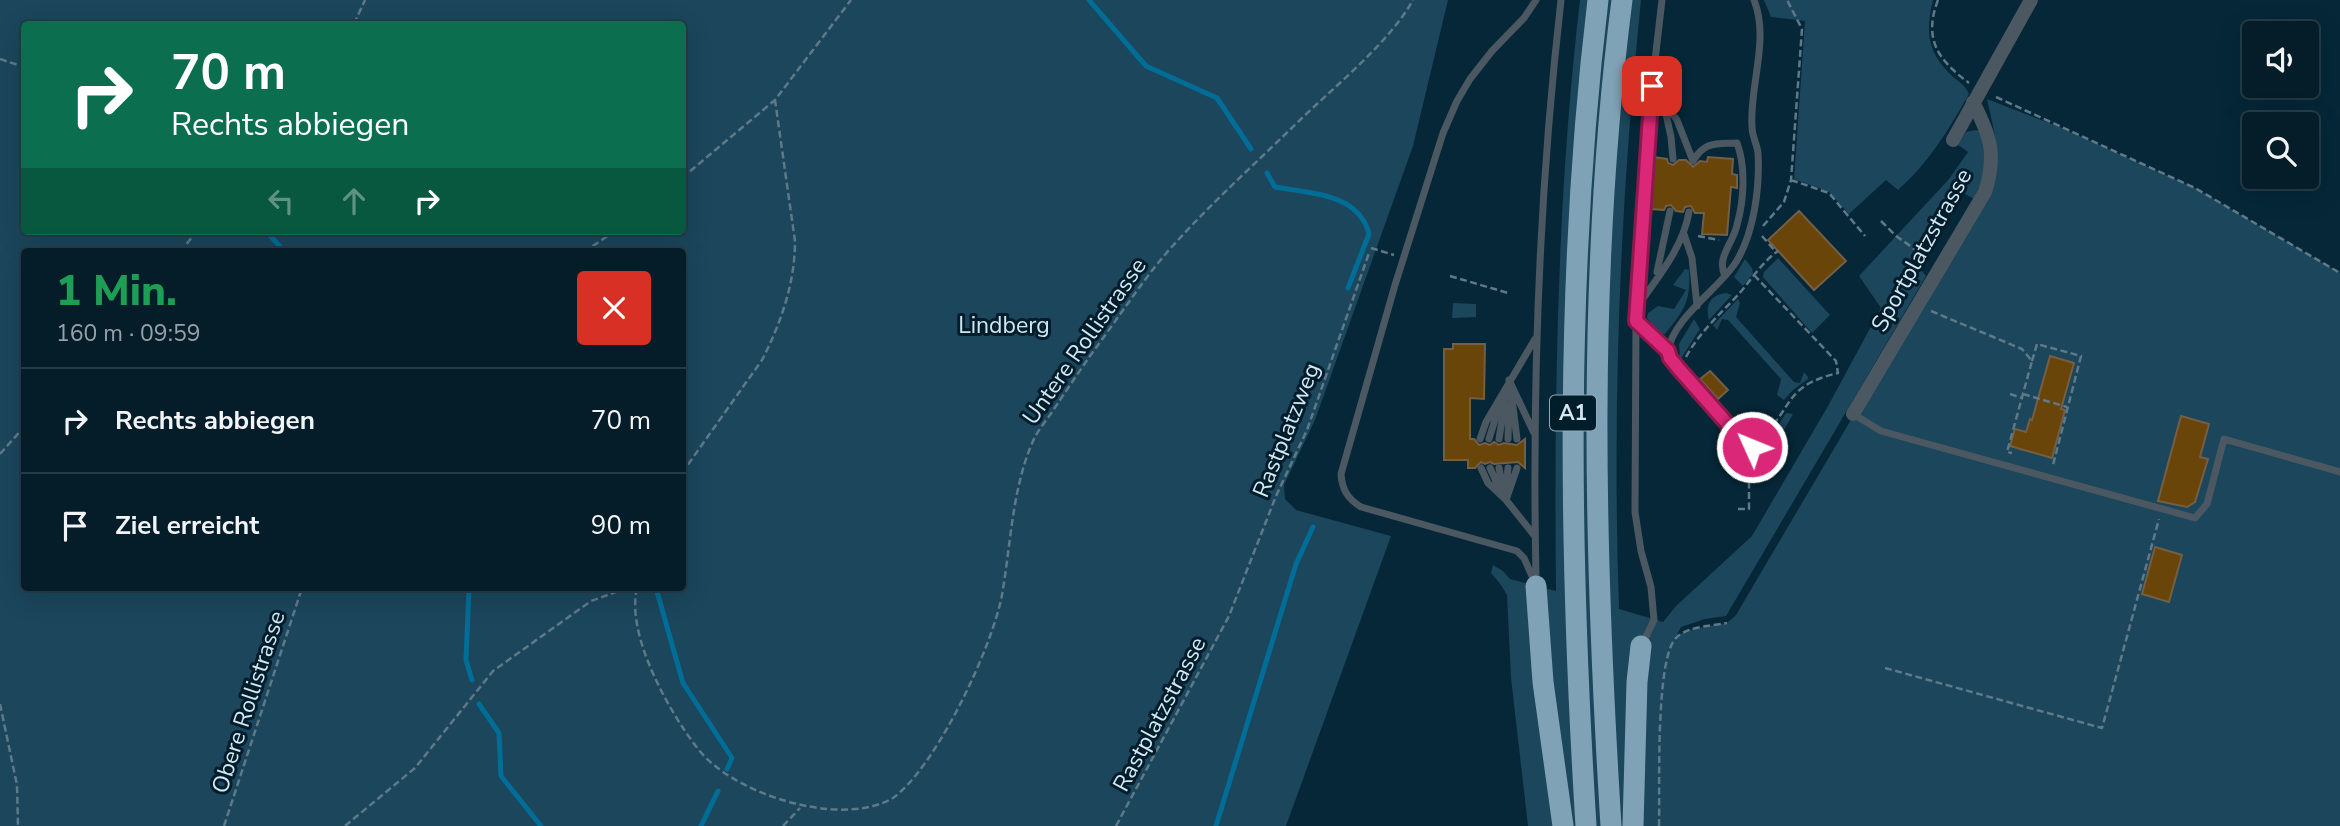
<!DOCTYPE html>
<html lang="de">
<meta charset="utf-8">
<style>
:root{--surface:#041d29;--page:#0d2631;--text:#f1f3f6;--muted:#97a2a8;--line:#253b46}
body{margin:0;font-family:"Nunito Sans",sans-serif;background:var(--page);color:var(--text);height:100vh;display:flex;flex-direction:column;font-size:26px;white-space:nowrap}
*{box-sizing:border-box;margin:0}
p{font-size:23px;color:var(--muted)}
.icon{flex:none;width:38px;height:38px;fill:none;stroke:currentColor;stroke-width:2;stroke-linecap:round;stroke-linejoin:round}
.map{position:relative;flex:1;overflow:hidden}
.details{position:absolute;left:21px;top:248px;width:665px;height:343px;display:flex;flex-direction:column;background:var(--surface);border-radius:7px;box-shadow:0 7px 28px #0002,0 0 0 2px var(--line)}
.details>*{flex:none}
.banner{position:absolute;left:21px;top:21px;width:665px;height:214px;border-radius:7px;box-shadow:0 7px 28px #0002,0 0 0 2px var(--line);background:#0b6e4f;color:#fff;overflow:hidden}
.controls{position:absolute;left:2242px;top:21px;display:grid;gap:14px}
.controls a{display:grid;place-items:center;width:77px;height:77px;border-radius:7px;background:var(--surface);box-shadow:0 7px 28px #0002,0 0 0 2px var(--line);font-size:35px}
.pin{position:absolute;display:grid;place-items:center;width:60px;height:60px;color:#fff;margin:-30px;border-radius:14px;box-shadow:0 4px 10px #0006}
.me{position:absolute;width:77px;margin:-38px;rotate:314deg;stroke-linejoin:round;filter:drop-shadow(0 0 5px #0008)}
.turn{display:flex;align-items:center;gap:24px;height:147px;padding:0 35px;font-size:32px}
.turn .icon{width:91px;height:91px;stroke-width:2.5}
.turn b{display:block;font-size:49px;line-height:60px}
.lanes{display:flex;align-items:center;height:66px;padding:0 35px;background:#0003;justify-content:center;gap:35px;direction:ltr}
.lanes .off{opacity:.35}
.round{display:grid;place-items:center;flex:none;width:74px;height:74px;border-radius:7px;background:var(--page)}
.summary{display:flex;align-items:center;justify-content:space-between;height:119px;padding:0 35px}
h1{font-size:42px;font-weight:800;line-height:52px;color:#1e9e55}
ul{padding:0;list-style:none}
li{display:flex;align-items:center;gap:21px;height:105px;padding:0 35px;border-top:2px solid var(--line)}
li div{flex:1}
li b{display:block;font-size:26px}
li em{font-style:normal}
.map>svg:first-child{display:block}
</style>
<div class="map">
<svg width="2340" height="826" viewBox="0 0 2340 826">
<rect width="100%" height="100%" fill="#052737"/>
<path fill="#1b465c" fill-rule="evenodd" d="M0 0H1448L1413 146 1315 420 1284 485 1285 499 1296 510 1391 536 1286 826H0ZM24 24H682V231H24ZM24 252H682V588H24Z
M1580 0H1641C1620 202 1612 405 1619 609L1663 622 1676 606 1752 536 1828 406 1881 308 1859 276 1949 179 1968 152 1958 145 1966 132 1976 130 1979 131C1987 156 1986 176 1974 199L1956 189 1922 238 1914 260 1926 276 1726 616 1705 619 1681 627 1677 635 1693 629 1727 623 1736 615 1918 306 1993 187C2003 158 1993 128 1987 99L2062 128 2195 188 2340 273V826H1528L1511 678 1507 595 1501 585 1491 573 1493 565 1503 571 1510 579 1556 591C1554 393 1557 197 1580 0Z
M1764 0H1933C1926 30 1926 50 1950 74 1957 81 1965 84 1969 94 1949 129 1929 163 1898 190L1886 180 1849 214 1829 192 1794 179 1805 21 1771 17Z
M1778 258 1830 315 1812 333 1763 277 1764 272Z
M1745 259 1752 268 1753 274 1743 286 1734 277Z
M1685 269 1689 270C1691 302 1684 310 1665 334H1660L1647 318 1648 313 1658 306 1674 309 1686 290 1673 285Z
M1726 293 1732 295 1709 320C1705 305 1710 295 1726 293Z
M1738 299 1740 303 1736 317 1794 382 1800 383 1804 372 1808 377V379L1793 390 1784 400 1777 395 1781 379 1728 320 1722 319 1717 330 1713 325Z
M1453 303 1476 304V317L1452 318Z
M1694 319 1700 329 1680 360 1679 344Z
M1786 413 1793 414C1784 429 1779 447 1759 444L1775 430Z"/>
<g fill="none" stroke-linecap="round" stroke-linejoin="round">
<path stroke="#006d97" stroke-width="5" d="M1089 0 1146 66 1217 98 1251 149
M1267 173 1275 187C1309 193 1359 193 1369 234L1348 288
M266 231 285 252
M469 588 466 660 472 680
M656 588 683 683 732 758 727 769
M479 704 499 733 501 776 541 826
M701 826 718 791
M1216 826 1296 564 1313 527"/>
</g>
<path fill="#6a450a" stroke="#745e44" stroke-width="2" d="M1653 157 1667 159 1668 163 1673 165 1679 160H1686L1693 167 1700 161 1707 162 1708 157 1733 159 1732 174 1737 175V188L1731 187 1727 235 1702 234 1704 213H1695L1691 206 1685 207 1683 212 1676 211 1671 205 1666 206 1664 210 1650 209Z
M1799 211 1846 261 1814 290 1768 240Z
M1453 344H1485L1484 399 1470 398V439H1474L1479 445 1485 443 1490 445 1494 442 1499 445 1504 443 1517 445 1525 439V468L1518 462 1494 464 1490 462 1485 464 1481 462 1475 468H1468V460H1444V349H1453Z
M2050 356 2074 363 2061 409 2065 410 2052 458 2010 446 2015 429 2026 432 2030 419 2032 420Z
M1710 371 1728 390 1718 399 1700 379Z
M2181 416 2209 424 2200 457 2208 459 2195 502 2187 507 2158 501Z
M2155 547 2182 555 2169 602 2142 594Z"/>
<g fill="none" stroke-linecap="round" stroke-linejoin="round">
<path stroke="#5e7987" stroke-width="2.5" stroke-dasharray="7 3.5" stroke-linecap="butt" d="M1938 0C1923 39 1938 60 1969 83
M354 24 365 0
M0 59 24 67
M1996 97 2195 188 2340 273
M682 178 775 100 851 0
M1791 180 1829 193 1865 236
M1881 221 1896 236 1929 259
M1763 226 1784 202 1791 180 1802 29 1787 0
M1698 236 1719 240
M1762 236 1776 252
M1371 248 1394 255
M180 252 197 231
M584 252 615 231
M1754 275 1836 361 1838 373C1784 386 1795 405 1762 437
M1450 276 1508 293
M1931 311 2022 349 2032 361 2007 452 2012 453
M1686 357C1699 333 1719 315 1738 295 1751 280 1762 262 1778 251
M2032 361 2037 344 2081 356 2053 465
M2010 394 2022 398
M2023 394 2067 407
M0 454 24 427
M682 473 762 360C781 323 795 283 795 241L775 100
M1738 509H1749V460
M637 588C627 630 660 693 683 728 692 741 701 755 714 765 754 799 845 826 893 798 936 767 992 648 1002 595 1011 543 1012 489 1033 441 1038 430 1046 421 1052 412 1066 391 1080 370 1095 349 1119 317 1142 281 1169 250 1210 204 1256 163 1300 120 1336 85 1389 43 1413 0
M1885 668 2102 728 2159 519
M0 704 17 785 18 826
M224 826 302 588
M345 826 415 768 493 671 591 601 627 588
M783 826 800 808
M1116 826 1229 616 1276 496 1307 430 1369 253
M1659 826C1660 791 1655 659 1676 638 1687 626 1712 626 1727 623"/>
<path stroke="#4b5861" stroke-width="7" d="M1652 86 1677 120 1693 161
M1664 105 1671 137 1673 159
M1693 161C1705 141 1716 144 1737 143 1746 167 1744 200 1737 225 1733 244 1716 257 1725 276
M1684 234 1692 258 1697 306
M1657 272 1670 211
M1637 307C1657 278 1683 248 1689 212
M1636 321 1668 351 1670 358 1679 370C1695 387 1735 441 1755 449 1765 452 1772 450 1781 445
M1668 351C1673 318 1719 289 1736 262 1754 233 1760 187 1758 153 1757 144 1752 136 1752 127 1749 86 1770 40 1754 0
M1509 380 1534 433
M1511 391 1517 439
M1853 414 1881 431 2195 518 2207 504 2224 439 2340 472
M1480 439 1486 422 1535 339
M1489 439 1501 400
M1499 439 1507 388
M1508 439 1509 405
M1481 468 1488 483 1506 500
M1490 468 1502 494
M1499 468 1504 493
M1517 468 1506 500 1534 535
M1506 489 1508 468
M1536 578C1532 385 1539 192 1561 0
M1536 585 1524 558 1517 551 1361 507C1348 499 1342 490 1341 474L1395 285 1443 133 1457 101 1470 79 1492 51 1524 18 1536 0
M1642 645 1654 620 1651 587 1641 551 1635 512 1636 321 1652 86 1662 0"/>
<path stroke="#4b5861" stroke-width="14" d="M1953 140 2031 0
M1853 414 1985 192C1997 155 1990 135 1973 102"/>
<path stroke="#80a2b6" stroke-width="21" d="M1536 586 1543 682 1563 826
M1586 826C1569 551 1565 274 1598 0
M1611 826C1594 552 1587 273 1622 0
M1633 826 1637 682 1641 646"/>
</g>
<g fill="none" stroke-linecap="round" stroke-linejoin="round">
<defs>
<path id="route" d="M1652 86 1636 321 1668 351 1670 358 1679 369 1740 438 1752 447"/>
</defs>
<use href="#route" stroke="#8e194d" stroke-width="18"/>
<use href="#route" stroke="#db2777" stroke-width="12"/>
</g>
<g text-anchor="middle" stroke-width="6" stroke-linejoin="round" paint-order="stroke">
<rect fill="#001d2c" stroke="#95aab7" stroke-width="2" x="1550" y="395.5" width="46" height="35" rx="5"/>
<g font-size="21" font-weight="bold" fill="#d5e7f2">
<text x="1573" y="420">A1</text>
</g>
<g font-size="23" fill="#d5e7f2" stroke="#001d2c">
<text transform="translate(1921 250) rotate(-61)" y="8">Sportplatzstrasse</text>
<text transform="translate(1084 341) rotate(-55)" y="8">Untere Rollistrasse</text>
<text transform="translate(1286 430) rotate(-68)" y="8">Rastplatzweg</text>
<text transform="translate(248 702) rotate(-72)" y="8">Obere Rollistrasse</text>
<text transform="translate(1159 714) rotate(-62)" y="8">Rastplatzstrasse</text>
</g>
<g font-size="23" fill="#d1e5f1" stroke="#001d2c">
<text x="1004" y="333">Lindberg</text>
</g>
</g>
</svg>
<div class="controls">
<a><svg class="icon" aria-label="sound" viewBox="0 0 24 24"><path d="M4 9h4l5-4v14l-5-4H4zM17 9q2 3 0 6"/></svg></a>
<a><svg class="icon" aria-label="search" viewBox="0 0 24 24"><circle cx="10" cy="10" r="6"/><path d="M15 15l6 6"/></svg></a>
</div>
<div class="pin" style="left:1652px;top:86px;background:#d93025"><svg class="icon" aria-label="arrive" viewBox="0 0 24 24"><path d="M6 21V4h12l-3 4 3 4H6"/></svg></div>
<svg class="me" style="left:1752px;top:447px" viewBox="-20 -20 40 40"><circle r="17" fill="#db2777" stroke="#fff" stroke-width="3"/><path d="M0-11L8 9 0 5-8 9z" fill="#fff"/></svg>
<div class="banner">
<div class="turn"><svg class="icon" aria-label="right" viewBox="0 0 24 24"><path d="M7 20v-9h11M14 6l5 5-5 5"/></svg><div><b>70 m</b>Rechts abbiegen</div></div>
<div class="lanes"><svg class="icon off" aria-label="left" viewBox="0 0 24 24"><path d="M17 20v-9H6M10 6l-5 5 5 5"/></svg><svg class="icon off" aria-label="ahead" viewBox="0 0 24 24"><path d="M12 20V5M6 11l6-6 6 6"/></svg><svg class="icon" aria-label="right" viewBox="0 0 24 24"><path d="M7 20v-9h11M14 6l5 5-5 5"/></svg></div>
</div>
<section class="details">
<div class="summary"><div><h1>1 Min.</h1><p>160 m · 09:59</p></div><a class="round" style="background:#d93025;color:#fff"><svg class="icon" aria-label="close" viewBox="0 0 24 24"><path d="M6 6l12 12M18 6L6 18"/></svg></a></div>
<ul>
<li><svg class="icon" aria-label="right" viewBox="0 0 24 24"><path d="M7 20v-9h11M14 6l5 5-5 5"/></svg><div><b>Rechts abbiegen</b></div><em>70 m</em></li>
<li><svg class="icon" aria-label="arrive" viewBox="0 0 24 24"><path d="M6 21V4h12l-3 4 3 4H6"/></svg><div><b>Ziel erreicht</b></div><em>90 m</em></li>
</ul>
</section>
</div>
